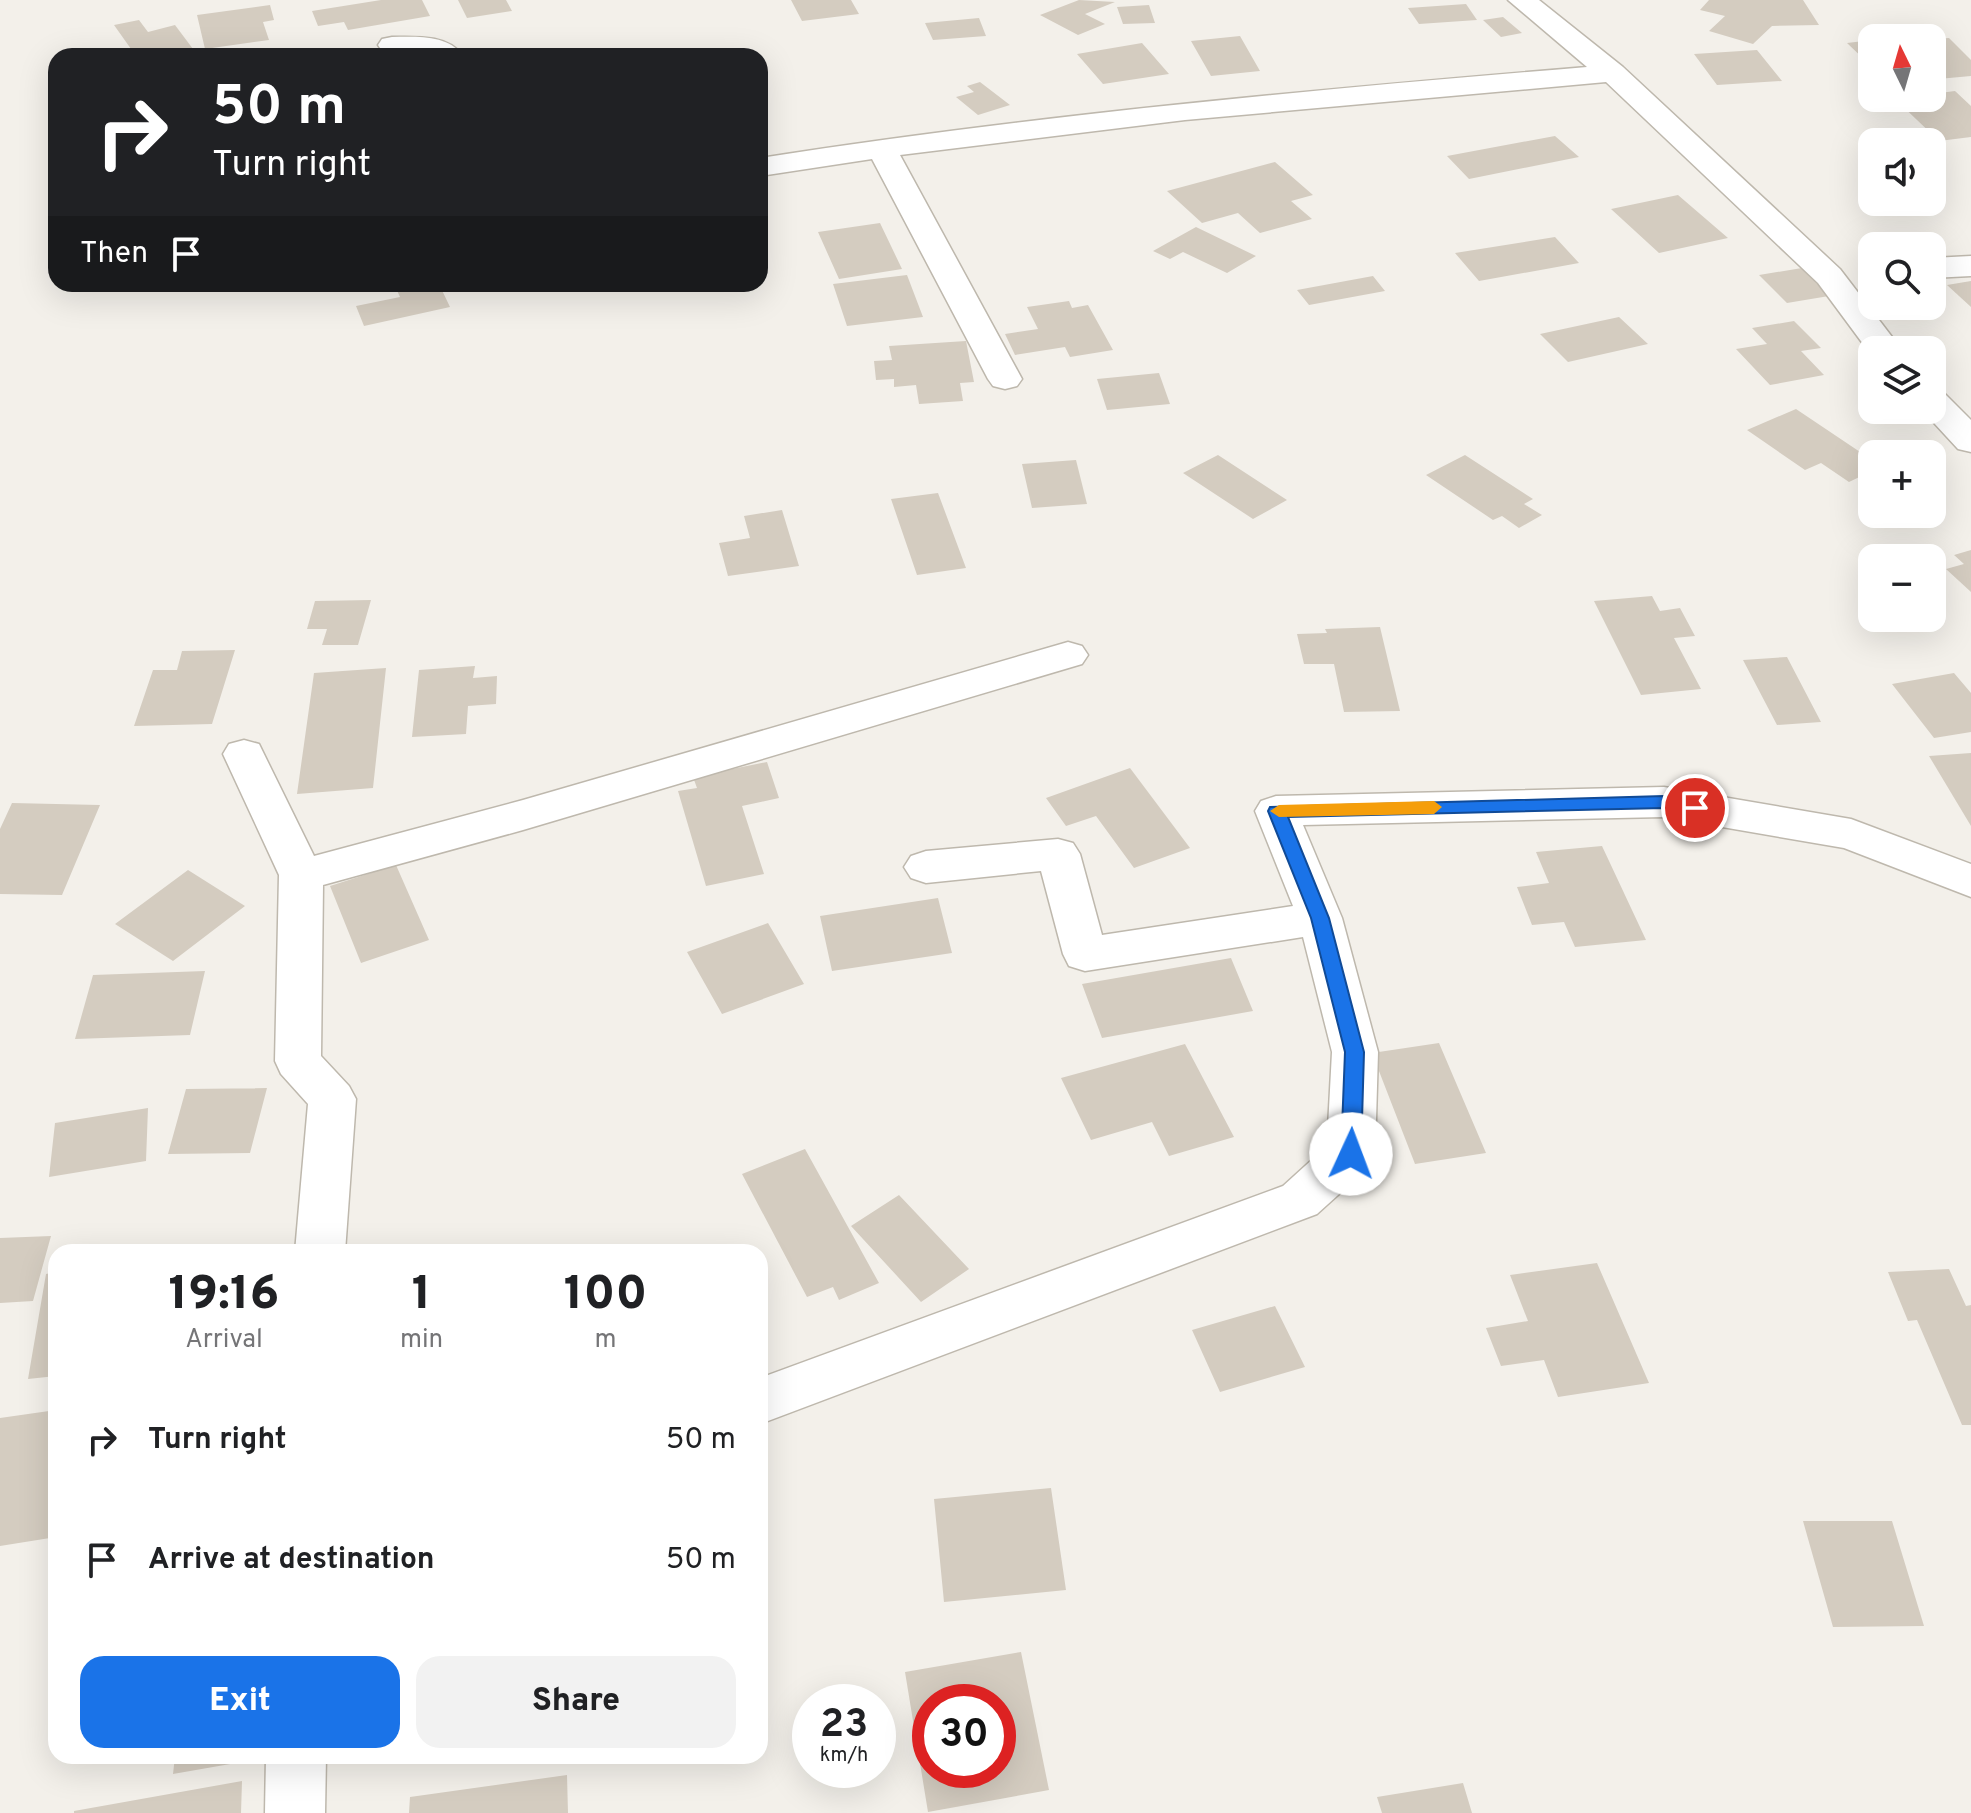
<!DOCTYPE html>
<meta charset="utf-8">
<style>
:root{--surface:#fff;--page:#f2f2f2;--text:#202124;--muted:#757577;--accent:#1a73e8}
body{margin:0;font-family:Overpass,sans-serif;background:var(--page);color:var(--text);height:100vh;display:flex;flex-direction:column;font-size:30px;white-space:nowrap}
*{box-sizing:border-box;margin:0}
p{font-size:26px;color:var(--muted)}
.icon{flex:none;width:44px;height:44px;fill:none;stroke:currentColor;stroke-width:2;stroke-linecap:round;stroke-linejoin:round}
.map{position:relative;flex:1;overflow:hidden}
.sheet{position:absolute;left:48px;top:1244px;width:720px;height:520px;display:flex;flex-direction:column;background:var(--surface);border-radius:24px;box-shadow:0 8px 32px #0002}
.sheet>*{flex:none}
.top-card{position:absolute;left:48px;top:48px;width:720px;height:244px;border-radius:24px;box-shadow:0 8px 32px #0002;background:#202124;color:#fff;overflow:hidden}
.needle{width:52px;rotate:355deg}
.fabs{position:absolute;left:1858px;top:24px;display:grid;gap:16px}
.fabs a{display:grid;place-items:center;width:88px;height:88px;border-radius:16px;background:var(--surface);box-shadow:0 8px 32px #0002;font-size:40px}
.speed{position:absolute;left:792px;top:1684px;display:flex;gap:16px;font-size:40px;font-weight:700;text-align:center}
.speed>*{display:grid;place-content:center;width:104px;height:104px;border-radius:50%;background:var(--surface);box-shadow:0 8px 32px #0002;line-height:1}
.speed small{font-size:20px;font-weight:400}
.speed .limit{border:12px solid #d22;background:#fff;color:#111}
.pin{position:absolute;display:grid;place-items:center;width:68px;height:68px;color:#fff;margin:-34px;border:4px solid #fff;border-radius:50%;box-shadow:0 2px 8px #0007}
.me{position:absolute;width:88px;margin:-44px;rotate:2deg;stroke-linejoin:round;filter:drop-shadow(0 0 6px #0008)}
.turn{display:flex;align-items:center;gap:28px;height:168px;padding:0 32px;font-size:36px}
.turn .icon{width:104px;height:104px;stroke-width:2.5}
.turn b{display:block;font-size:56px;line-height:68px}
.then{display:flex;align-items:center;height:76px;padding:0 32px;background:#0003;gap:16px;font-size:30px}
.eta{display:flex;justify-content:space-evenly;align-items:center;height:136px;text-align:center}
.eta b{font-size:48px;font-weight:800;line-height:56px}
.cta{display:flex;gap:16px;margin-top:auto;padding:16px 32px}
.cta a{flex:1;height:92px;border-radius:24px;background:var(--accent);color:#fff;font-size:32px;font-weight:800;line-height:92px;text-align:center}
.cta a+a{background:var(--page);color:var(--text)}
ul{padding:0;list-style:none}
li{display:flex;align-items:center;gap:24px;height:120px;padding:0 32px}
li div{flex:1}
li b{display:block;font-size:30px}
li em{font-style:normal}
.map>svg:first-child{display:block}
</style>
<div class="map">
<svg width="1971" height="1813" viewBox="0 0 1971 1813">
<rect width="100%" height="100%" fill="#f3f0ea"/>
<path fill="#d4ccc0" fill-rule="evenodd" d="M381 0H422L430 16 348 30 344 22 318 26 312 11Z
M458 0H506L512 11 467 18Z
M791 0H851L859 14 802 21Z
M1079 0 1115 2 1085 14 1105 24 1078 35 1040 15Z
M1709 0H1803L1819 25 1772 26 1753 44 1709 31 1725 16 1700 10Z
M1466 4 1477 20 1419 24 1408 8Z
M270 5 274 20 263 22 269 40 205 49 197 15Z
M1149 5 1155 23 1123 24 1117 7Z
M1503 17 1522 33 1501 37 1483 20Z
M979 18 986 36 933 40 925 23Z
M139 20 148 32 175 25 196 53 136 56 114 25Z
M1240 36 1260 71 1211 76 1191 41Z
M1949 38 1971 60V76L1938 79 1932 72V39Z
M1872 40V67L1847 43Z
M1142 43 1169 74 1103 84 1077 54Z
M557 48V56H476V54Z
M1757 50 1782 81 1717 85 1694 54Z
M980 82 1010 105 978 115 956 97 974 92 967 86Z
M1955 91 1971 106V137L1939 141 1894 98H1932V94Z
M1555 136 1579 157 1469 179 1447 156Z
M1275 162 1313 195 1291 201 1312 219 1260 233 1238 213 1202 223 1167 191Z
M1678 195 1728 238 1659 253 1611 209Z
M880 223 902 269 839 279 818 232Z
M1196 227 1256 256 1227 273 1183 252 1170 259 1153 251Z
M1555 237 1579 263 1479 281 1455 253Z
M1802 268 1829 296 1787 303 1759 275Z
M907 275 923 317 847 326 833 284Z
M1373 276 1385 291 1309 305 1297 290Z
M1971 281V307L1947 285Z
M394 284H439L450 307 364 326 356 306 400 297Z
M1069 301 1072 308 1088 305 1113 350 1070 357 1065 347 1015 355 1005 334 1038 329 1027 307Z
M1619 317 1648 344 1568 362 1540 334Z
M1794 321 1821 348 1801 351 1824 375 1770 385 1736 349 1767 344 1752 328Z
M966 341 974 382 960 383 963 401 919 404 916 385 894 387V379L876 380 874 361 892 360 889 346Z
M1159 373 1170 404 1107 410 1097 379Z
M1796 409 1872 460V471L1849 482 1821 463 1805 470 1747 430Z
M1218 455 1287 500 1253 519 1183 473Z
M1465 455 1533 499 1524 504 1542 515 1519 528 1502 516 1493 520 1426 475Z
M1076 460 1087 504 1032 508 1022 464Z
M938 493 966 568 917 575 891 499Z
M782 510 799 566 728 576 719 543 750 538 744 516Z
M1971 550V592L1946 569 1964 564 1954 555Z
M1652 596 1660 611 1680 608 1695 636 1674 638 1701 689 1641 695 1594 601Z
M371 600 358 645H322L327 629H307L315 601Z
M1380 627 1400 711 1344 712 1334 664H1304L1297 634 1327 633 1325 629Z
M235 650 212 724 134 726 153 670H177L182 651Z
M1787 657 1821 722 1777 725 1743 660Z
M475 666 473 678 497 676 496 704 468 706 466 734 412 737 419 670Z
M386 668 373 788 297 794 314 673Z
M1954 673 1971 693V732L1934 738 1892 684Z
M1971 753V826L1929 756Z
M767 762 779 798 742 806 764 874 706 886 678 791 697 788 693 777Z
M1130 768 1190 848 1134 868 1096 816 1066 826 1046 798Z
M12 803 100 805 62 895 0 894V829Z
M1602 846 1646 940 1575 947 1564 922 1532 925 1517 887 1549 883 1536 852Z
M396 865 429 940 361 963 330 886Z
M188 870 245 906 173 961 115 924Z
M938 898 952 953 832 971 820 916Z
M768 923 804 984 722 1014 687 952Z
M1231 958 1253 1011 1102 1038 1082 984Z
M205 971 190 1035 75 1039 93 975Z
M1439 1043 1486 1153 1415 1164 1372 1053Z
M1185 1044 1234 1137 1169 1156 1152 1122 1091 1140 1061 1078Z
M267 1088 250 1153 168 1154 186 1089Z
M148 1108 146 1161 49 1177 55 1123Z
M805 1149 879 1283 839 1300 833 1287 807 1297 742 1174Z
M899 1195 969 1269 921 1302 851 1226Z
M51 1236 33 1301 0 1303V1238Z
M1597 1263 1649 1383 1558 1397 1544 1360 1501 1366 1486 1328 1528 1321 1510 1275Z
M1949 1269 1966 1306 1971 1305V1425H1962L1917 1320 1908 1321 1888 1272Z
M56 1272V1376L28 1379 46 1274Z
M1275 1306 1305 1367 1220 1392 1192 1330Z
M56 1410V1565L48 1567 50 1538 0 1546V1418Z
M1051 1488 1066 1590 944 1602 934 1499Z
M1803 1521H1892L1924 1626 1833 1627Z
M1021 1652 1049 1790 928 1812 905 1672ZM930 1702H998V1770H930Z
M175 1756H237L236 1763 173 1774Z
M567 1775 568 1813H409L410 1797Z
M242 1781 241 1813H74V1811Z
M1463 1783 1472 1813H1382L1377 1797Z"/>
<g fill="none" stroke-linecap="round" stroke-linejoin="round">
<defs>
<path id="minor" d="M1508 0H1539L1623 67 1840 269 1902 350H1872V356L1818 283 1606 82 1185 120 900 155 1022 379 1017 386 1005 389 993 386 988 379 872 159 760 176V158C1034 115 1311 90 1587 67Z
M392 37C415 37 448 34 463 56L382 51 378 45 382 39Z
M1971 256V276L1932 278V258Z
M1932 390 1944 393 1971 420V452L1958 449 1922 410H1932Z
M1068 642 1082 646 1088 655 1082 664 523 830 323 885 321 1056 349 1086 356 1099 345 1252H295L308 1104 281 1074 275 1061 279 875 223 754 229 744 244 740 259 744 314 856 523 800Z
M1664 787 1851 819 1971 864V897L1844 848 1664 817 1303 825 1342 918 1378 1052 1375 1154 1368 1168 1317 1214 760 1424V1378L1283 1186 1327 1146 1332 1052 1303 937 1085 971 1069 966 1063 954 1041 871 926 883 911 878 904 867 911 856 926 851 1058 839 1073 843 1080 854 1102 935 1293 906 1255 811 1261 801 1276 796Z
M266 1756H326L325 1813H265Z"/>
</defs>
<use href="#minor" stroke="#beb8ad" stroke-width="3"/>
<use href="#minor" fill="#fff" fill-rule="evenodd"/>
</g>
<path fill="#1a73e8" stroke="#114b97" stroke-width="2" d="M1664 796 1695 801 1704 808 1695 814 1664 808 1288 817 1329 918 1364 1052 1361 1154 1359 1159H1344L1341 1154 1345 1052 1311 918 1268 811 1270 807Z"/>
<path fill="#f59e0b" d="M1434 801 1442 807 1434 814 1279 817 1270 811 1279 805Z"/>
</svg>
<div class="fabs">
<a><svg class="needle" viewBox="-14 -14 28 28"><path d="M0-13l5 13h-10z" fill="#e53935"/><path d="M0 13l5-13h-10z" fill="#757577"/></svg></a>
<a><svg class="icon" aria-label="sound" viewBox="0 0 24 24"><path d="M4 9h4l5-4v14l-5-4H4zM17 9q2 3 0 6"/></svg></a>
<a><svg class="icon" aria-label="search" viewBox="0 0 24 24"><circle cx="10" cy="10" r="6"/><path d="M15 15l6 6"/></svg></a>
<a><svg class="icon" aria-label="layers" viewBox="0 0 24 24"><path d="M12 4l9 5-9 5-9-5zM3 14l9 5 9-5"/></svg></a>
<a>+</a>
<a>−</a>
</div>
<div class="speed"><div>23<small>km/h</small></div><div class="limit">30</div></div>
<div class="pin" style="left:1695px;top:808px;background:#d93025"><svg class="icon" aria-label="arrive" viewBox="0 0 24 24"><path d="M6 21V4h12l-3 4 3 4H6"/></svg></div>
<svg class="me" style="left:1351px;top:1154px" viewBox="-20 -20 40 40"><circle r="19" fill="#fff"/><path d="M0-13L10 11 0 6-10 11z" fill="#1a73e8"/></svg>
<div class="top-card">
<div class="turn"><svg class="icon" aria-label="right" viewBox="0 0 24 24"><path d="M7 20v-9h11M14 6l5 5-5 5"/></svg><div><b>50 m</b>Turn right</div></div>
<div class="then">Then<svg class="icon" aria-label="arrive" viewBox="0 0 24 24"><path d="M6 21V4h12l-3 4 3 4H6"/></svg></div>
</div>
<section class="sheet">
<div class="eta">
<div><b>19:16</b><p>Arrival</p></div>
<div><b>1</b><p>min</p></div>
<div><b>100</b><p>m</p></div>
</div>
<ul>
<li><svg class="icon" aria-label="right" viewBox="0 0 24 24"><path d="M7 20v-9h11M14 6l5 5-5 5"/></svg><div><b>Turn right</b></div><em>50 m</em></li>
<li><svg class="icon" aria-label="arrive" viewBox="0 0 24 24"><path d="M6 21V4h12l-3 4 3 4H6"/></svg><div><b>Arrive at destination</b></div><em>50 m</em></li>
</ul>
<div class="cta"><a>Exit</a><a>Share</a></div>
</section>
</div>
